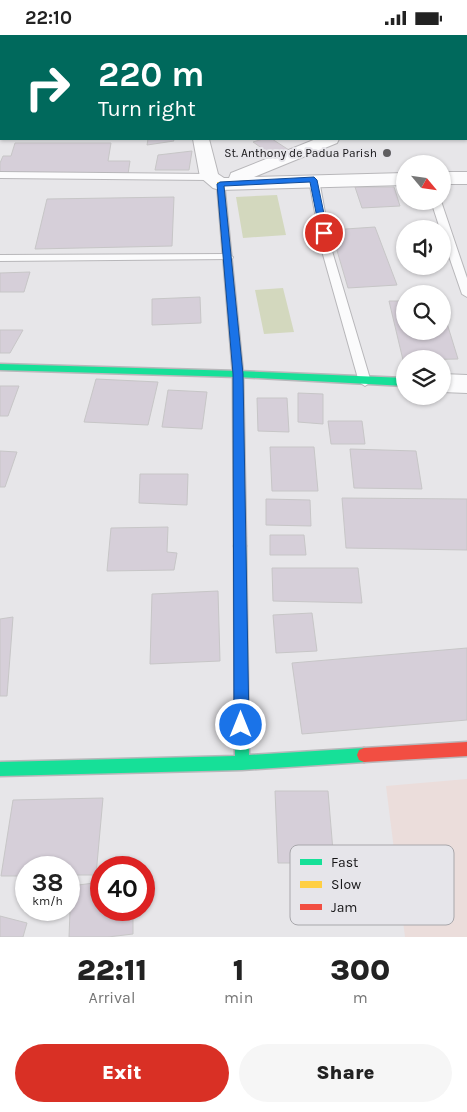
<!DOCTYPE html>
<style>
:root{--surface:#fff;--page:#f6f6f6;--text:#222;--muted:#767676;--accent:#d93025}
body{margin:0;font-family:Karla,sans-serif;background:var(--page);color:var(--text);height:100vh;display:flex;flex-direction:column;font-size:19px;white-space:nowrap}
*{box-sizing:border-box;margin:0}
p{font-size:16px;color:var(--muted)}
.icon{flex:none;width:28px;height:28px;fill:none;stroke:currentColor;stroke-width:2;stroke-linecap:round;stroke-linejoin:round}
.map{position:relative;height:902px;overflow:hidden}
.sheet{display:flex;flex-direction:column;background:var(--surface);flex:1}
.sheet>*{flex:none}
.banner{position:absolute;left:0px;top:0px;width:468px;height:105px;box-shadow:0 1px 4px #0004;background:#00695c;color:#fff;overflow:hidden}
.needle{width:32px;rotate:119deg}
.buttons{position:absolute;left:396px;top:120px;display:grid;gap:10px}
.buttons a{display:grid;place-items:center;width:55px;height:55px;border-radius:50%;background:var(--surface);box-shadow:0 1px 4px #0004;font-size:25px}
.speed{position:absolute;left:15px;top:821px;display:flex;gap:10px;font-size:25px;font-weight:700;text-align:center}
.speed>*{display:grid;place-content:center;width:65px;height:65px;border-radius:50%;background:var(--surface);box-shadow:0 1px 4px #0004;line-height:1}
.speed small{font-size:12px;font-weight:400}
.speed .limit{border:8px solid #d22;background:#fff;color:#111}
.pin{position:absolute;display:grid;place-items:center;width:42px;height:42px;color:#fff;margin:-21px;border:2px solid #fff;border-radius:50%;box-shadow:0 1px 5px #0007}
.me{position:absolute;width:55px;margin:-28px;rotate:0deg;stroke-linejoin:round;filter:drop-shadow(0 0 4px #0008)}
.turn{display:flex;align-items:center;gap:18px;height:105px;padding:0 15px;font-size:22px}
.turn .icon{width:65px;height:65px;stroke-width:2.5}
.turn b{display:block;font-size:35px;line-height:42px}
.eta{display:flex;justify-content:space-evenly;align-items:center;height:85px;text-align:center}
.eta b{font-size:30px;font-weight:800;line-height:35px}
.primary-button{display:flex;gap:10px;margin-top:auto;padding:10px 15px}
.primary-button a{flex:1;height:58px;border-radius:30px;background:var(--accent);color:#fff;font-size:20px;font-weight:800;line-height:58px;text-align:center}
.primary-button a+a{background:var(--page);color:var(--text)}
.status{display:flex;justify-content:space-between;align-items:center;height:35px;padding:0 25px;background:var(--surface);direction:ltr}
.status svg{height:14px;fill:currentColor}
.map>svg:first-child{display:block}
</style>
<div class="status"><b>22:10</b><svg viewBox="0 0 49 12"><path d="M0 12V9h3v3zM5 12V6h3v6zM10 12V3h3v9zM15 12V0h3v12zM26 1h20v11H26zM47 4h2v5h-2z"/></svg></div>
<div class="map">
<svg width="467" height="902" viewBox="0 0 467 902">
<rect width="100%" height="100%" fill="#e7e6e9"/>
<path fill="#ebdddb" d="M467 744V902H405L386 751Z"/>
<path fill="#d3d8be" d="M277 160 286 200 243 203 236 162Z
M283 253 294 297 264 299 255 255Z"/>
<path fill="#d6cfd9" stroke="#c7c6c7" d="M148 104H173L174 106 147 110Z
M263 104H272L289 115 273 121 253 107Z
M15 108H111L108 126H130L128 139H0V128L3 121H11Z
M192 116 189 135H155L158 120Z
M355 152H394L400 171 362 173Z
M174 162 172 211 35 214 47 164Z
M375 192 397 250 348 253 331 195Z
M30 237 24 257H0V238Z
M200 262 201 288 152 290V264Z
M389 266H405V296H442V272L458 324 403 325Z
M0 295H23L10 318H0Z
M96 344 158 347 148 390 84 387Z
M0 351H19L8 381H0Z
M168 355 207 357 202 394 162 392Z
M298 358 323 359V389L298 387Z
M257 363H287L289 397 258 396Z
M328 386H362L365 409H331Z
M270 412H314L318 456H272Z
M350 414 416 416 422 454 354 453Z
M0 416 17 417 5 452H0Z
M140 439H188L187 470 139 468Z
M342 463 467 464V515L346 513Z
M266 464 310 465 311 491 266 490Z
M168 492 167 517 177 518 174 535 107 536 111 493Z
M270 500H304L306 520H270Z
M272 533H358L362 568 273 566Z
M218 556 220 626 150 629 152 559Z
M312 578 317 616 276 618 273 580Z
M13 582 7 661H0V584Z
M467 613V685L302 699 292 628Z
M275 756H328L334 828H278Z
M103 763 96 840H69V832H26V841H1L13 765Z
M101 847V875H133V899L108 902H69L71 851Z
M0 881 27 888 23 902H0Z"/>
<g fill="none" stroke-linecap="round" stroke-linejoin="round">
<defs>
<path id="lane" d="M0 137 209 139 214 142 209 145 0 143Z
M314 142 319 145 332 216 371 347 365 351 359 347 322 216 309 145Z
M431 166H441L467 243V262L462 259 442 201V194H440Z
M228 219 233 222 232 224 0 226V220Z"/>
<path id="street" d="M466 43H467V53H466Z
M193 104H209L218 139 224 143H229L231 138 316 104H339L337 108 254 142 405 138V150L220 155 213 153 200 142Z
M442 137H467V149H442Z
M442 339 467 340V358L442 357Z"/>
<path id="fast" d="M0 329 238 336 405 343V351L238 342 0 335Z
M240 506 244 507 246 511 249 720 364 713 369 715 371 720 369 725 364 727 242 735 0 741V727L235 721 234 511 236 507Z"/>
<path id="slow" d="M217 147 224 149 243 339 246 511 244 515 240 516 236 515 234 511 233 339Z"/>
<path id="jam" d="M467 707V721L364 727 359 725 357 720 359 715 364 713Z"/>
</defs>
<use href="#lane" stroke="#b8b7ba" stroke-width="2"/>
<use href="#street" stroke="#b8b7ba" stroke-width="2"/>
<use href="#fast" stroke="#b8b7ba" stroke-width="3"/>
<use href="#slow" stroke="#b8b7ba" stroke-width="3"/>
<use href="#jam" stroke="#b8b7ba" stroke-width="3"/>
<use href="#lane" fill="#fbfbfc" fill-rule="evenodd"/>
<use href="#street" fill="#fbfbfc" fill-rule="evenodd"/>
<use href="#fast" fill="#16e098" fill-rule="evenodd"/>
<use href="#slow" fill="#ffcf43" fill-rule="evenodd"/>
<use href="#jam" fill="#f24e42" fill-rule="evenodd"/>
</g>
<path fill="#1a73e8" stroke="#114b97" d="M314 142 317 145 328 198 324 201 320 198 310 147 224 151 243 339 249 690 246 694 241 697 236 694 234 690 233 339 217 149 220 147Z"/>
<circle fill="#5f5e60" stroke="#e6e5ea" stroke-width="2" cx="387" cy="118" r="5"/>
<g text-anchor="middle" stroke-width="4" stroke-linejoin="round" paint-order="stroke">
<g font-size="12" fill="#161517" stroke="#e6e5ea" text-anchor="end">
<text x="377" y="122">St. Anthony de Padua Parish</text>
</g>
</g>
<rect x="290" y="810" width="164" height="80" rx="8" fill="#e6e5ea" stroke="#a8a7ab" stroke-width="1"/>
<rect x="300" y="824" width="22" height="6" fill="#16e098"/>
<rect x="300" y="846" width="22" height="7" fill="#ffcf43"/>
<rect x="300" y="869" width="22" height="6" fill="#f24e42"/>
<g font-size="14" fill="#161517">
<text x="331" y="832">Fast</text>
<text x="331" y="854">Slow</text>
<text x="331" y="877">Jam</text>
</g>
</svg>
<div class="buttons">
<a><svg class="needle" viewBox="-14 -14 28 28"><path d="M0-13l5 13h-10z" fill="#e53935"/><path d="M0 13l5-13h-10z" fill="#767676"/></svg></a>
<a><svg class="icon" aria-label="sound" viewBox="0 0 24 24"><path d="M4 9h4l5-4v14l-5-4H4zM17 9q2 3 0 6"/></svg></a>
<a><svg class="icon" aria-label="search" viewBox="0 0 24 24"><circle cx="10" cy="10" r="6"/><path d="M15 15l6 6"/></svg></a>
<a><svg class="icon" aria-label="layers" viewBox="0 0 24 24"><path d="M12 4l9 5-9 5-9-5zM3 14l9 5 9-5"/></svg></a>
</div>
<div class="speed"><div>38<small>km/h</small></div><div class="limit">40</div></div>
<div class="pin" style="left:324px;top:198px;background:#d93025"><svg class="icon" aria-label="arrive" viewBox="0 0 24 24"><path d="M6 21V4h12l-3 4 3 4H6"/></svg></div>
<svg class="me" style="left:241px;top:690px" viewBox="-20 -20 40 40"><circle r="17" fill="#1a73e8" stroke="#fff" stroke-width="3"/><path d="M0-11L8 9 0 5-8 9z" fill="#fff"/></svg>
<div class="banner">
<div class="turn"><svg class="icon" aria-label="right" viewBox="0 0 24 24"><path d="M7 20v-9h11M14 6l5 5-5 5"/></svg><div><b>220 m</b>Turn right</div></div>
</div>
</div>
<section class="sheet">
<div class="eta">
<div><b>22:11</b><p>Arrival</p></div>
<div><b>1</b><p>min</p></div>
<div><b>300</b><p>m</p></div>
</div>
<div class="primary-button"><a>Exit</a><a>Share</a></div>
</section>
